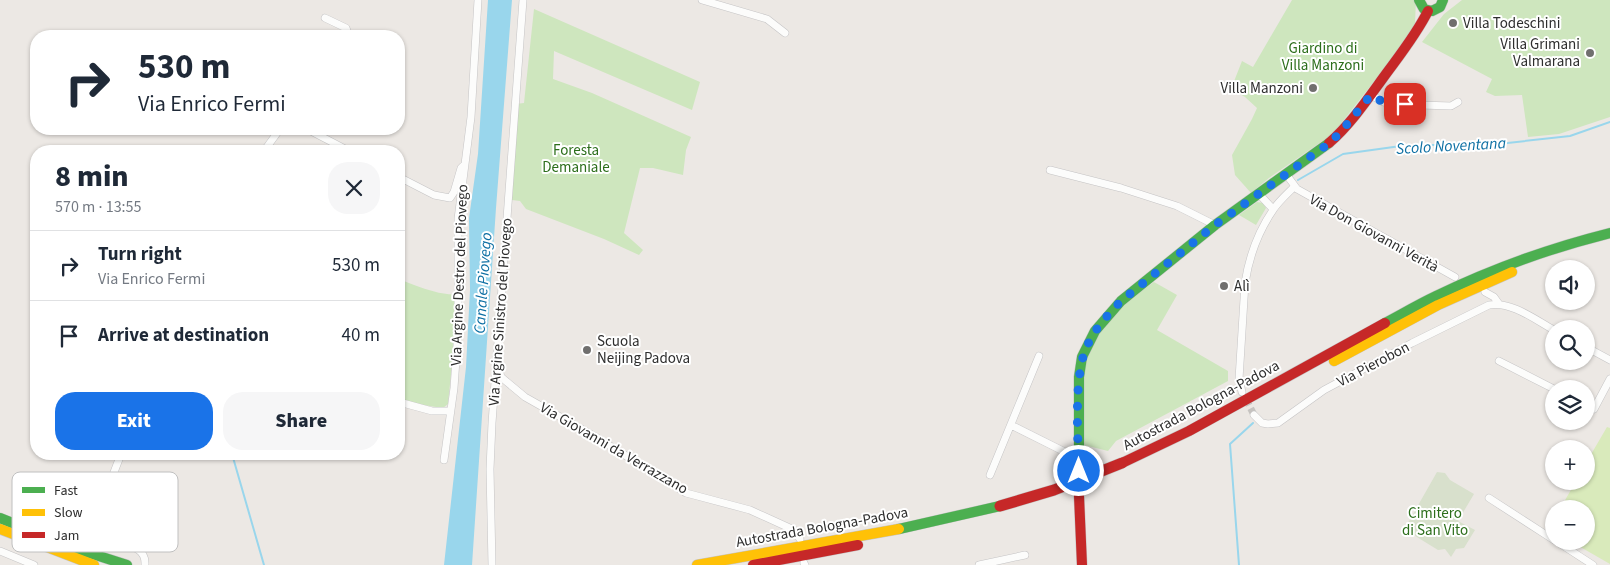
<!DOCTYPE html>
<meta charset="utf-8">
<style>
:root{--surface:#fff;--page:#f6f6f7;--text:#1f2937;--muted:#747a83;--line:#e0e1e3;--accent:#1a73e8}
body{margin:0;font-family:"Source Sans 3",sans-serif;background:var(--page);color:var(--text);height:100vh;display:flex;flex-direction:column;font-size:19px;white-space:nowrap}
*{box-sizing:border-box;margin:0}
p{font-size:16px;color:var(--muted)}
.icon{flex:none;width:28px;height:28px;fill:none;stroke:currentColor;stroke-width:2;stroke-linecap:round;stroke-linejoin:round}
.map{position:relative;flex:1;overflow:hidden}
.drawer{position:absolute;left:30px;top:145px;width:375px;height:315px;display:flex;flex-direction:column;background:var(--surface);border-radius:20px;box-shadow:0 1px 4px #0004}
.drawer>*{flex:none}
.hud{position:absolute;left:30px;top:30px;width:375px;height:105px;border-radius:20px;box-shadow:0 1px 4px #0004;background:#fff;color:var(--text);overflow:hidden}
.tools{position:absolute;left:1545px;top:260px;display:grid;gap:10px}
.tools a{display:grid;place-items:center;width:50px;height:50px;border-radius:50%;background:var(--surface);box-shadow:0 1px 4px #0004;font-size:25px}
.pin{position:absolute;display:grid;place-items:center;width:42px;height:42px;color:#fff;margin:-21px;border-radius:10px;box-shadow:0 2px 8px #0006}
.me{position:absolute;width:55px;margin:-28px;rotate:0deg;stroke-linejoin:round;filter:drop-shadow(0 0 4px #0008)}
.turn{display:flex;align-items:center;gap:18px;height:105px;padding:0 25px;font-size:22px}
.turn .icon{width:65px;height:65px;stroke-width:2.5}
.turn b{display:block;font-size:35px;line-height:42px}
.round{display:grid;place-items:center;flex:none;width:52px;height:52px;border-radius:20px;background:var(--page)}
.overview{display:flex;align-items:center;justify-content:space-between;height:85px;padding:0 25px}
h1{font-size:30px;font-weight:800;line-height:38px}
.action{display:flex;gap:10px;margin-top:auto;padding:10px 25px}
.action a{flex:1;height:58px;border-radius:20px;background:var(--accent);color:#fff;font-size:20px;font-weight:800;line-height:58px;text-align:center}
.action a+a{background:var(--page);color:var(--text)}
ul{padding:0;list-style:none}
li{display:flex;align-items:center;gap:15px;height:70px;padding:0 25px;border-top:1px solid var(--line)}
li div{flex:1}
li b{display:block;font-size:19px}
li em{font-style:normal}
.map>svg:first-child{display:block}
</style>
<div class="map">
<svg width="1610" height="565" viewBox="0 0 1610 565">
<rect width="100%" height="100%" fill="#ece8e4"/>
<path fill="#cee6be" d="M1292 0H1416L1415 23 1413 28 1394 56 1339 126 1331 135 1269 178 1251 193 1235 175 1232 155 1252 119 1257 108 1245 97 1231 89 1242 61 1253 67Z
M1462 0H1610V117L1559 134 1528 137 1522 95 1495 96 1486 92 1492 79 1422 42 1444 14Z
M534 9 700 82 692 110 554 51 553 79 592 93 691 137 686 150 683 175 653 168H640L624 233 643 250 639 255 604 239 526 209 520 201 512 200 515 104 524 103Z
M1257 202 1263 203 1266 208 1256 225 1239 215Z
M399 279C414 285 440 296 456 294L455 335 448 404 443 408 416 404 399 398Z
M1154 282 1177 295 1157 330 1228 371V381L1116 441 1108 451 1084 445 1082 433 1084 364 1098 332 1126 302Z"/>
<path fill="#d8e0cc" d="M1437 472 1445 473 1450 480 1474 494 1458 521 1475 530 1464 548 1456 549 1451 557 1445 549 1438 550 1412 534 1409 535 1408 532 1404 530Z"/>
<path fill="#d9eabb" d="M1607 427 1610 428V564L1570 541H1586V509H1560L1576 481H1586V463Z"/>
<path fill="#99d6ec" d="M488 0H512L496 208 472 565H444L466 367 470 290 469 218 478 154Z"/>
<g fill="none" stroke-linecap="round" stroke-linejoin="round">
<path stroke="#99d6ec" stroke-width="2" d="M1298 180 1343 154 1408 145H1489L1570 136 1610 122
M232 454 264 565
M1239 565 1230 444 1253 423"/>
<path stroke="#c6c3c0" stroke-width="7" stroke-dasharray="7 3.5" stroke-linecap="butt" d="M1246 399 1254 415"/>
<defs>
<path id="street" d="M702 0 767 19 785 33
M325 18 346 28 349 36
M1371 95 1383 102 1390 104 1451 106 1458 102
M307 129 349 151
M264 151 280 129
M1050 170 1121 188 1177 206 1215 225
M1286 174 1297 189 1455 277
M399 177 434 195 450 198 454 192 461 168 463 166
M1258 193 1273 209
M1485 292 1494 297 1499 304
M1586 347 1610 360
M1499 361 1554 389
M498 366 501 377 525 397 594 436 686 493 750 510 794 530 800 539
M1242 392 1239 379 1245 283C1249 257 1258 232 1273 210 1278 202 1287 194 1294 187
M399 402 432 411H450
M1586 405 1594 409 1610 379
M1254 415 1262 423 1268 424 1278 423 1324 390 1412 343 1489 305C1511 301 1534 319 1554 330
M1011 425 1069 454 1079 456
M121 454 111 480 89 523C95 554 146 534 145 564
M444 460 454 388 458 331V219L471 117 478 0
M990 475 1039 356
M1489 498 1554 540
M1556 541 1593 565
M0 551 34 565
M804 563 805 565
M492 565 490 469 492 423 523 0
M979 565 1025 555"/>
<path id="fast" d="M1419 0 1424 9 1432 11 1440 7 1443 0
M1385 323C1402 314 1419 304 1436 296 1492 269 1550 248 1610 233
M1079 471V377L1082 357 1095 331 1121 301 1215 225 1329 143
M0 518 77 549 127 565
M899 529 1000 506"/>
<path id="slow" d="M1334 361 1438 305 1512 272
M0 529 94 565
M697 565 899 529"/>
<path id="jam" d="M1329 143C1350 125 1367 100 1383 78 1399 56 1416 35 1428 11
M1122 463 1189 431 1385 323
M1079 496 1082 565
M753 565 858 545"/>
</defs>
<use href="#street" stroke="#c5c4c5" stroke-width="8"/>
<use href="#fast" stroke="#c5c4c5" stroke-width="11"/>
<use href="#slow" stroke="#c5c4c5" stroke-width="11"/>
<use href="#jam" stroke="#c5c4c5" stroke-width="11"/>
<use href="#street" stroke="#fcfcfb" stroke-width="7"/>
<use href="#fast" stroke="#4caf50" stroke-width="10"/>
<use href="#slow" stroke="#ffc107" stroke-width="10"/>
<use href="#jam" stroke="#c62828" stroke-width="10"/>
<defs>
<path id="jam-bridge" d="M1000 506 1054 490 1122 463"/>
</defs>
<use href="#jam-bridge" stroke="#c6c5c4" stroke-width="12" stroke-linecap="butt"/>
<use href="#jam-bridge" stroke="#c62828" stroke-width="11"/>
</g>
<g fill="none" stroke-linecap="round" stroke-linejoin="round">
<path stroke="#1a73e8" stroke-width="9" stroke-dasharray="0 16.2" d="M1079 471C1078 438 1073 372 1088 344 1096 327 1109 314 1121 301L1215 225 1331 142 1344 128 1371 95 1383 102 1405 104"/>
</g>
<g fill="#706f6e" stroke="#fff" stroke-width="2">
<circle cx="1453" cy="23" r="5"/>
<circle cx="1590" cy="53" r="5"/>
<circle cx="1313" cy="88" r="5"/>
<circle cx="1224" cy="286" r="5"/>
<circle cx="587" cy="350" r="5"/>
</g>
<g text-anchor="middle" stroke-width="4" stroke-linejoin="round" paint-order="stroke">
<g font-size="15" fill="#2e2e2e" stroke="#fff" text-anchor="start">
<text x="1463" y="28">Villa Todeschini</text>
<text x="1580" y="49" text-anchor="end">Villa Grimani<tspan x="1580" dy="17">Valmarana</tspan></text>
<text x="1303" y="93" text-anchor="end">Villa Manzoni</text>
<text x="1234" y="291">Alì</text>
<text x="597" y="346">Scuola<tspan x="597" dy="17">Neijing Padova</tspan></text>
</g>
<g font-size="15" fill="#2c6e1b" stroke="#fff">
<text x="1323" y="53">Giardino di<tspan x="1323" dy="17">Villa Manzoni</tspan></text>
<text x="576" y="155">Foresta<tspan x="576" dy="17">Demaniale</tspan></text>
<text x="1435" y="518">Cimitero<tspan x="1435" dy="17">di San Vito</tspan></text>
</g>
<g font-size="15" fill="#2e2e2e" stroke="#fff">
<text transform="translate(1374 233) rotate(29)" y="5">Via Don Giovanni Verità</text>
<text transform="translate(459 275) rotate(-88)" y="5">Via Argine Destro del Piovego</text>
<text transform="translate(500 312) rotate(-86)" y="5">Via Argine Sinistro del Piovego</text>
<text transform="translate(1373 364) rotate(-28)" y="5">Via Pierobon</text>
<text transform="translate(1201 405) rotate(-28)" y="5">Autostrada Bologna-Padova</text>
<text transform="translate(614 448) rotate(30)" y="5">Via Giovanni da Verrazzano</text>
<text transform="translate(822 527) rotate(-10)" y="5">Autostrada Bologna-Padova</text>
</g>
<g font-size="16" font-style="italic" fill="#0d6fa3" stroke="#fff">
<text transform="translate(1451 145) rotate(-3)" y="6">Scolo Noventana</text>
<text transform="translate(482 283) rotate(-86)" y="6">Canale Piovego</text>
</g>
</g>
<rect x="12" y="472" width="166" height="80" rx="8" fill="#fff" stroke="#c0c0c0" stroke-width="1"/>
<rect x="22" y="487" width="23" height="6" fill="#4caf50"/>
<rect x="22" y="509" width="23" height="7" fill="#ffc107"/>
<rect x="22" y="532" width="23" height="6" fill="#c62828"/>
<g font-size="14" fill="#2e2e2e">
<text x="54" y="495">Fast</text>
<text x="54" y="517">Slow</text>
<text x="54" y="540">Jam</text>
</g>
</svg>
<div class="tools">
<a><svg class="icon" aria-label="sound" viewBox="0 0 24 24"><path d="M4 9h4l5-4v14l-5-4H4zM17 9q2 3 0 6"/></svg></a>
<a><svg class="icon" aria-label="search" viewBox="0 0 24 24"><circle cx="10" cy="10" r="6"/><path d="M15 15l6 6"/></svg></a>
<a><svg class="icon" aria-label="layers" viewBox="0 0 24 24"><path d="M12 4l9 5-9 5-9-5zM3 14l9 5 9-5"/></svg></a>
<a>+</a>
<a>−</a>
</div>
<div class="pin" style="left:1405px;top:104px;background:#d93025"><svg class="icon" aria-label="arrive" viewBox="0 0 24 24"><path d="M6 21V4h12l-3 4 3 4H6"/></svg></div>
<svg class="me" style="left:1079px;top:471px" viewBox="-20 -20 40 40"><circle r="17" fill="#1a73e8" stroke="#fff" stroke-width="3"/><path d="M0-11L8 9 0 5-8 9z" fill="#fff"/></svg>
<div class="hud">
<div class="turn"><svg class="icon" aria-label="right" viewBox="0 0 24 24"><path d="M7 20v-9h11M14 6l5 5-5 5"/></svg><div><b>530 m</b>Via Enrico Fermi</div></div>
</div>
<section class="drawer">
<div class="overview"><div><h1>8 min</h1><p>570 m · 13:55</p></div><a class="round"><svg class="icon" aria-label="close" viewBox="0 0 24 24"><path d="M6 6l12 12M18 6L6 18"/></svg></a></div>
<ul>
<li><svg class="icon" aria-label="right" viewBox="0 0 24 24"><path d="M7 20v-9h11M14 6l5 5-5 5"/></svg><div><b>Turn right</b><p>Via Enrico Fermi</p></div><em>530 m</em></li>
<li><svg class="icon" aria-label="arrive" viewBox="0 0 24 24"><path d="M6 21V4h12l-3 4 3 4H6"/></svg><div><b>Arrive at destination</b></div><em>40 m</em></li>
</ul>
<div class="action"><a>Exit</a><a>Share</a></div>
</section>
</div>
